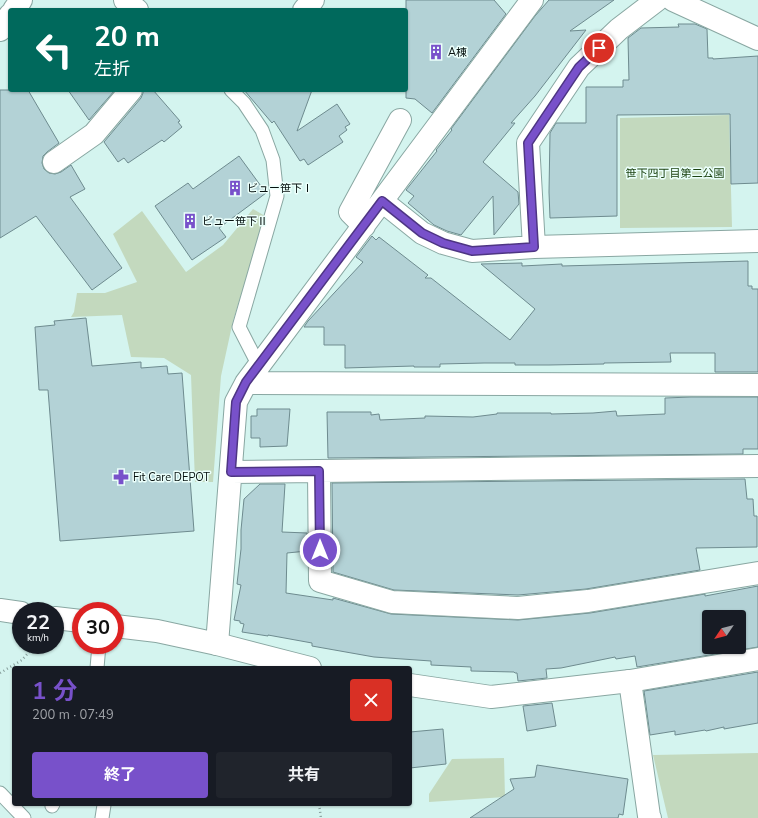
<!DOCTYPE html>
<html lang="ja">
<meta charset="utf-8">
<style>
:root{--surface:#171b24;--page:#20242c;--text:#f1f3f6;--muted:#9ea1a6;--accent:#7851ca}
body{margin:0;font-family:"Nunito Sans","Noto Sans JP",sans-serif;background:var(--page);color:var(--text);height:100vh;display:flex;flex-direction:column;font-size:15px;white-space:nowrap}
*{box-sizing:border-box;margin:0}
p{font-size:13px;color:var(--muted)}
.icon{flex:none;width:22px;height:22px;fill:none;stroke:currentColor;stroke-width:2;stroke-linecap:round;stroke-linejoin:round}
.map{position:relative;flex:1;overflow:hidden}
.details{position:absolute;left:12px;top:666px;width:400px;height:140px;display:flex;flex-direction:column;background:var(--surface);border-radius:4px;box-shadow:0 1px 3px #0004}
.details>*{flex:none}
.banner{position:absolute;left:8px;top:8px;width:400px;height:84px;border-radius:4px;box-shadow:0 1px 3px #0004;background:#00695c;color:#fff;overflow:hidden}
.needle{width:26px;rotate:235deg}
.tools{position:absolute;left:702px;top:610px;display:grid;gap:8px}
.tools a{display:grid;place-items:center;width:44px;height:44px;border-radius:4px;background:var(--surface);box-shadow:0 1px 3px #0004;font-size:20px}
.speed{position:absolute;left:12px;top:602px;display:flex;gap:8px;font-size:20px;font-weight:700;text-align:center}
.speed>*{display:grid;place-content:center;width:52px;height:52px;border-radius:50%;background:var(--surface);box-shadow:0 1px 3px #0004;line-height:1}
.speed small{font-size:10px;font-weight:400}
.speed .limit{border:6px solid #d22;background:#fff;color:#111}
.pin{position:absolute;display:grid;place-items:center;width:34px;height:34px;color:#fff;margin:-17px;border:2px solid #fff;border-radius:50%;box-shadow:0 1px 4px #0007}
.me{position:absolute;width:44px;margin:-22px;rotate:0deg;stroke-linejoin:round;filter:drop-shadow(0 0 3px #0008)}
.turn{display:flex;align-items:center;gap:14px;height:84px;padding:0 20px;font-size:18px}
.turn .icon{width:52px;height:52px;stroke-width:2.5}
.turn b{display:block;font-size:28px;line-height:34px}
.round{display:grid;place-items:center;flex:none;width:42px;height:42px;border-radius:4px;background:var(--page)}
.summary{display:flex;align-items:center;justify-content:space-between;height:68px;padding:0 20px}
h1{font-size:24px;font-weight:700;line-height:30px;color:var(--accent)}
.action{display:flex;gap:8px;margin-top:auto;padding:8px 20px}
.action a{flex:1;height:46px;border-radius:4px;background:var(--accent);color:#fff;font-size:16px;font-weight:700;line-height:46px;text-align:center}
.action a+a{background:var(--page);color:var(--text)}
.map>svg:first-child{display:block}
</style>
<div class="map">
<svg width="758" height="818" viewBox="0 0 758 818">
<rect width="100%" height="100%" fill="#d4f4ef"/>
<path fill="#c3d9be" d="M729 115 732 227 620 228V118Z
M253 209 265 216 233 321 221 376 213 482H195L191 375 164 358 131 357 122 315 71 317 74 312 77 293H105L137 282 113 234 142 211 186 272 223 245Z
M758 753V818H668L653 755Z
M504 758 505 797 429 802V794L452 759Z"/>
<path fill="#b3d2d6" stroke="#6e8b8f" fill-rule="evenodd" d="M406 0H494L506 14 432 113 415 99 406 98Z
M549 0H614L570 31 586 30 535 96 511 123H515L483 162 518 192 519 204 494 235 493 196 461 235 447 231 434 225 408 203 414 196 406 190 437 151 436 150 452 130 451 129 535 16Z
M678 24H695L707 29 708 58H713V59L758 56V183L731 184 730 114 617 115V216L550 218 549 192 550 133 556 123H586V87H623V80H629L628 38 641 28 679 27Z
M0 90H28L59 143 47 152 43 156 42 163 44 169 49 173 55 174 61 172 71 165 85 189 70 197 122 268 92 290 36 216 0 238Z
M68 90H115L89 120Z
M143 90H153L180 121 178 122 182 127 164 142 162 140 128 163 124 158 118 162 104 142 141 98 143 93Z
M244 90H312L297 131 337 104 350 124 345 127 347 130 339 136 343 142 308 165 304 159 300 161 274 121 272 123Z
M239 156 266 193 219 228 226 237 192 260 155 206 188 183 193 189Z
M372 236 376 240 379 237 428 275 425 278H431L510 340 535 309 481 264 522 263V266L562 264V266L748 261V286H752V289H758V372H715V353H670L671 362 604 363V364L549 365H515V363H484L440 364V367H414V366L345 368V345H324V327H304L308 321 363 262 356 257Z
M86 318 92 366 141 362V368L167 366 168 374 182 373 194 531 60 541 48 390H39L35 327 55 325 54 321Z
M691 397H758V449H743V454L328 458 327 412H371V415L379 414 380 420 425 418V416L473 417 497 414V413H551V414L593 413 616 411 617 416 665 414V398Z
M257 409H290L287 446 260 447V438H251V416H257Z
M745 479 747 499H753L754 516H757V547L696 548 700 570 586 589 518 595 394 590 333 572 332 483Z
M260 484H285L282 532 307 533V551L287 553 286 593 333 600V598L391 614 518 620 590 613 705 594V596L758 586V647L637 667 635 656 616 659 615 657 561 668 546 669 547 678 518 681 517 673H515L514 672 471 671V667L431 665V661L374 657 312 646V643L268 635V636L242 632 244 624 240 623V621L234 620 241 585 237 584 241 549V530L244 499ZM709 617H739V647H709Z
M758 672V723L724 729V727L706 731 705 730 675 735V731L650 735 644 691Z
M552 703 556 726 527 731 523 706Z
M443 729 446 764 410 768V732Z
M537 765 628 779 623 815 619 814 618 818H470L514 789 510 779 535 777Z"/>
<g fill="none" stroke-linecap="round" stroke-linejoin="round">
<defs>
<path id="lane" d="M231 90 244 103 262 130 273 160 277 196 239 327 259 366
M97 668 99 645
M0 793 24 818
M52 806 53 804
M102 818 104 805"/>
<path id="street" d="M125 0 137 10
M673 0 758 39
M14 10 21 0
M304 10 313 0
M0 30 10 15
M54 162 94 134 131 90
M382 201 422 233 443 243 472 251 534 247 758 241
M364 226 350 212 400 120
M534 247 528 143 579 67 619 29 657 0
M246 383 758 385
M319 471 320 581 392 602 518 608 588 601 758 573
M231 472 758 466
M217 644 236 402 246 383 532 0
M630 681 649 816 650 818"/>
<path id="secondary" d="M0 610 21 613
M55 618 81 621
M115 626 157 631 217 644 310 668
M410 685 491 697 630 681 758 659"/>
</defs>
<use href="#lane" stroke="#89a7a2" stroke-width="15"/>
<use href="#street" stroke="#89a7a2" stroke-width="24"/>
<use href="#secondary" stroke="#89a7a2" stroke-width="24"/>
<path stroke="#859d9a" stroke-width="2.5" stroke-dasharray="1 3" stroke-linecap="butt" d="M0 673 22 660 35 645
M319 804 321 818"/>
<use href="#lane" stroke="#fff" stroke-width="13"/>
<use href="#street" stroke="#fff" stroke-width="22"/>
<use href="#secondary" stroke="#fff" stroke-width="22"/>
</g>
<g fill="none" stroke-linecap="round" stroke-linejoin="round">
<defs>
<path id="route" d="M320 550 319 471 231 472 236 402 246 382 382 201 422 233 443 243 472 251 534 247 528 143 579 67 599 48"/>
</defs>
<use href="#route" stroke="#4e3583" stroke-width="10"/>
<use href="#route" stroke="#7851ca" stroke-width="7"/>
</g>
<defs>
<symbol id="building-bare" viewBox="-9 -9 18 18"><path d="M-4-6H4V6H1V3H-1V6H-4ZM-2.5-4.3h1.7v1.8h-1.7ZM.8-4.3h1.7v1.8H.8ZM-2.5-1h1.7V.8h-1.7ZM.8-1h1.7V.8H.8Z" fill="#7851ca" stroke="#ebfffb" stroke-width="2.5" paint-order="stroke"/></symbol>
<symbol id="pharmacy-bare" viewBox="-9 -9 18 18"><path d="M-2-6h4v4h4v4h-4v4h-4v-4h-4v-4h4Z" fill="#7851ca" stroke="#ebfffb" stroke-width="2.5" paint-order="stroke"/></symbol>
</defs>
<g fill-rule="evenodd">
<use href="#building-bare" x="425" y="41" width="22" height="22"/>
<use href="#building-bare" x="224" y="177" width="22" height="22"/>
<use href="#building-bare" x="179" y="210" width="22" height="22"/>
<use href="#pharmacy-bare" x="110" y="466" width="22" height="22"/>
</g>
<g text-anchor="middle" stroke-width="3" stroke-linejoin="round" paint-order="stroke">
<g font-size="11" fill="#05100e" stroke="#ebfffb" text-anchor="start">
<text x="448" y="56">A棟</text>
<text x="247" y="192">ビュー笹下Ⅰ</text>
<text x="202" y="225">ビュー笹下Ⅱ</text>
<text x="133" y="481">Fit Care DEPOT</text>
</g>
<g font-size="11" fill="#1c4311" stroke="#ebfffb">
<text x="675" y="177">笹下四丁目第二公園</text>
</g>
</g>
</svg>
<div class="tools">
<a><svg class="needle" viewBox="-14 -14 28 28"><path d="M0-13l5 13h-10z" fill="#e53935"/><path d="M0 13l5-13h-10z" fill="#9ea1a6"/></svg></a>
</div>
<div class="speed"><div>22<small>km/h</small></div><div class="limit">30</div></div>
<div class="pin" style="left:599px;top:48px;background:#d93025"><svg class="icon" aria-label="arrive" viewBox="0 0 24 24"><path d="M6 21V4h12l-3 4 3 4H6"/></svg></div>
<svg class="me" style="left:320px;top:550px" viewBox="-20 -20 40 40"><circle r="17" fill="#7851ca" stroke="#fff" stroke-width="3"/><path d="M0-11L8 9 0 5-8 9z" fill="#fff"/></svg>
<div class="banner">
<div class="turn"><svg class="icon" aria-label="left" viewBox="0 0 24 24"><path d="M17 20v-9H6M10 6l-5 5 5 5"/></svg><div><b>20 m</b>左折</div></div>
</div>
<section class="details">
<div class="summary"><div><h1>1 分</h1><p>200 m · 07:49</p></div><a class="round" style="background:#d93025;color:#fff"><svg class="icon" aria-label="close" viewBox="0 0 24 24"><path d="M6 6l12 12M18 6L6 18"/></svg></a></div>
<div class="action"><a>終了</a><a>共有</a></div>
</section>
</div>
